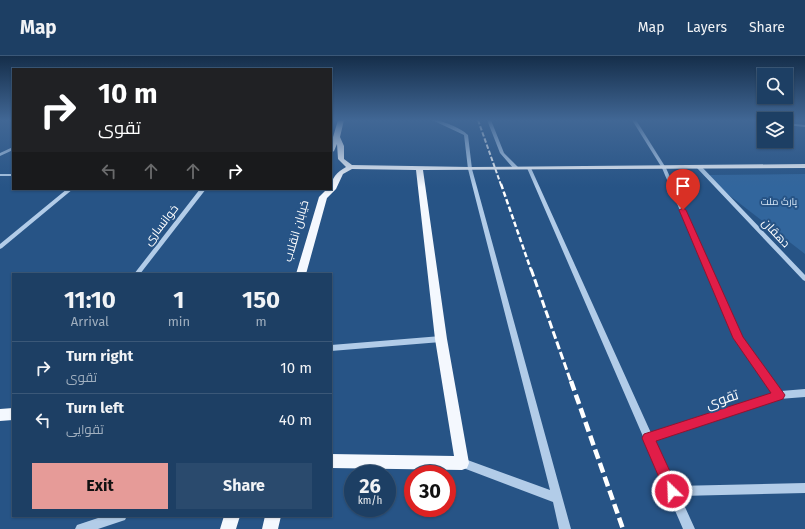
<!DOCTYPE html>
<meta charset="utf-8">
<style>
:root{--surface:#1d3f64;--page:#2a4a6d;--text:#f1f3f6;--muted:#a0afbf;--line:#3b5878;--accent:#e69b98}
body{margin:0;font-family:"Fira Sans",Cairo,sans-serif;background:var(--page);color:var(--text);height:100vh;display:flex;flex-direction:column;font-size:15px;white-space:nowrap}
*{box-sizing:border-box;margin:0}
p{font-size:13px;color:var(--muted)}
.icon{flex:none;width:22px;height:22px;fill:none;stroke:currentColor;stroke-width:2;stroke-linecap:round;stroke-linejoin:round}
.map{position:relative;flex:1;overflow:hidden}
.details{position:absolute;left:12px;top:217px;width:320px;height:244px;display:flex;flex-direction:column;background:var(--surface);border-radius:0px;box-shadow:0 1px 3px #0004,0 0 0 1px var(--line)}
.details>*{flex:none}
.top-card{position:absolute;left:12px;top:12px;width:320px;height:122px;border-radius:0px;box-shadow:0 1px 3px #0004,0 0 0 1px var(--line);background:#202124;color:#fff;overflow:hidden}
.buttons{position:absolute;left:757px;top:12px;display:grid;gap:8px}
.buttons a{display:grid;place-items:center;width:36px;height:36px;border-radius:0px;background:var(--surface);box-shadow:0 1px 3px #0004,0 0 0 1px var(--line);font-size:20px}
.speed{position:absolute;left:344px;top:409px;display:flex;gap:8px;font-size:20px;font-weight:700;text-align:center}
.speed>*{display:grid;place-content:center;width:52px;height:52px;border-radius:50%;background:var(--surface);box-shadow:0 1px 3px #0004,0 0 0 1px var(--line);line-height:1}
.speed small{font-size:10px;font-weight:400}
.speed .limit{border:6px solid #d22;background:#fff;color:#111}
.pin{position:absolute;display:grid;place-items:center;width:34px;height:34px;color:#fff;margin:-41px -17px;border-radius:50% 50% 50% 0;rotate:-45deg;box-shadow:0 0 4px #0007}
.pin .icon{rotate:45deg}
.me{position:absolute;width:44px;margin:-22px;rotate:336deg;stroke-linejoin:round;filter:drop-shadow(0 0 3px #0008)}
.turn{display:flex;align-items:center;gap:14px;height:84px;padding:0 20px;font-size:18px}
.turn .icon{width:52px;height:52px;stroke-width:2.5}
.turn b{display:block;font-size:28px;line-height:34px}
.lanes{display:flex;align-items:center;height:38px;padding:0 20px;background:#0003;justify-content:center;gap:20px;direction:ltr}
.lanes .off{opacity:.35}
.eta{display:flex;justify-content:space-evenly;align-items:center;height:68px;text-align:center}
.eta b{font-size:24px;font-weight:700;line-height:28px}
.cta{display:flex;gap:8px;margin-top:auto;padding:8px 20px}
.cta a{flex:1;height:46px;border-radius:0px;background:var(--accent);color:#111;font-size:16px;font-weight:700;line-height:46px;text-align:center}
.cta a+a{background:var(--page);color:var(--text)}
ul{padding:0;list-style:none}
li{display:flex;align-items:center;gap:12px;height:52px;padding:0 20px;border-top:1px solid var(--line)}
li div{flex:1}
li b{display:block;font-size:15px}
li em{font-style:normal}
header{display:flex;align-items:center;gap:24px;box-sizing:border-box;height:56px;padding:0 20px;background:var(--surface);border-bottom:1px solid var(--line)}
header strong{font-size:19px}
nav{display:flex;gap:22px;margin-inline-start:auto;font-size:14px}
.map>svg:first-child{display:block}
</style>
<header>
<strong>Map</strong>
<nav><a>Map</a><a>Layers</a><a>Share</a></nav>
</header>
<div class="map">
<svg width="805" height="473" viewBox="0 0 805 473">
<rect width="100%" height="100%" fill="#275486"/>
<path fill="#32669d" d="M805 118V198L703 119Z"/>
<g fill="none" stroke-linecap="round" stroke-linejoin="round">
<path fill="#b2cce8" fill-rule="evenodd" d="M432 64C442 64 461 72 468 79L472 113 571 473H559L553 446 458 410 457 407 458 404 462 402 550 434 468 113 464 79Z
M487 64H491L504 97 518 111V113H514L500 97Z
M632 64H636L666 112 741 281 781 335 805 333V341L779 343 655 384 675 430 805 427V437L680 440 695 473H683L527 112 529 111 531 112 651 377 773 337 734 282 662 112Z
M751 64H764V66Z
M786 67 805 69V71L786 69Z
M13 91V94L0 100V97Z
M697 110H701L805 219V225L803 224 697 112Z
M0 118H13V120H0Z
M67 133H73L2 192 0 193V188Z
M200 133H206L140 218H134Z
M441 280 444 281 445 283 444 285 441 286 331 295V289Z
M104 460H127L125 464 98 473H75L77 469Z"/>
<path fill="#f4f8fe" fill-rule="evenodd" d="M338 64H344L340 81 344 90V103L352 109 470 111 805 108V112L423 114 447 283 469 407 467 412 462 414 331 412V398L454 400 435 283 416 114 352 113 343 118 336 133 327 142 306 218H296L319 141 327 133H331C331 122 337 116 346 111L338 103 337 88 334 95 331 97V88Z
M13 352V364L0 365V353Z
M224 460H240L236 473H220Z
M265 460H281L278 473H262Z"/>
<path stroke="#fff" stroke-width="2" stroke-dasharray="4.5 2" stroke-linecap="butt" d="M478 64 501 129"/>
<path stroke="#fff" stroke-width="2.5" stroke-dasharray="5.5 2.5" stroke-linecap="butt" d="M501 128 531 214"/>
<path stroke="#fff" stroke-width="3" stroke-dasharray="8 3" stroke-linecap="butt" d="M531 213 571 326"/>
<path stroke="#fff" stroke-width="4.5" stroke-dasharray="10 4.5" stroke-linecap="butt" d="M571 325 623 473"/>
</g>
<linearGradient id="sky" x2="0" y2="1"><stop stop-color="#152e4a"/><stop offset="0.49" stop-color="#416795"/><stop offset="1" stop-color="#416795" stop-opacity="0"/></linearGradient>
<rect width="805" height="131" fill="url(#sky)"/>
<path fill="#e11d48" stroke="#92132f" d="M683 152 686 154 743 281 785 339 783 343 656 385 679 435 677 440 672 442 667 440 642 382 644 378 771 337 733 282 679 154Z"/>
<g text-anchor="middle" stroke-width="4" stroke-linejoin="round" paint-order="stroke">
<g font-size="10" fill="#d6e6f6" stroke="#275486">
<text x="779" y="149">پارک ملت</text>
</g>
<g font-size="12" fill="#fff" stroke="#275486">
<text transform="translate(161 169) rotate(-52)" y="4">خوانساری</text>
<text transform="translate(296 175) rotate(-74)" y="4">خیابان انقلاب</text>
<text transform="translate(776 177) rotate(47)" y="4">دهقان</text>
</g>
<g font-size="14" fill="#fff" stroke="#275486">
<text transform="translate(722 343) rotate(-18)" y="5">تقوی</text>
</g>
</g>
</svg>
<div class="buttons">
<a><svg class="icon" aria-label="search" viewBox="0 0 24 24"><circle cx="10" cy="10" r="6"/><path d="M15 15l6 6"/></svg></a>
<a><svg class="icon" aria-label="layers" viewBox="0 0 24 24"><path d="M12 4l9 5-9 5-9-5zM3 14l9 5 9-5"/></svg></a>
</div>
<div class="speed"><div>26<small>km/h</small></div><div class="limit">30</div></div>
<div class="pin" style="left:683px;top:154px;background:#d93025"><svg class="icon" aria-label="arrive" viewBox="0 0 24 24"><path d="M6 21V4h12l-3 4 3 4H6"/></svg></div>
<svg class="me" style="left:672px;top:435px" viewBox="-20 -20 40 40"><circle r="17" fill="#e11d48" stroke="#fff" stroke-width="3"/><path d="M0-11L8 9 0 5-8 9z" fill="#fff"/></svg>
<div class="top-card">
<div class="turn"><svg class="icon" aria-label="right" viewBox="0 0 24 24"><path d="M7 20v-9h11M14 6l5 5-5 5"/></svg><div><b>10 m</b>تقوی</div></div>
<div class="lanes"><svg class="icon off" aria-label="left" viewBox="0 0 24 24"><path d="M17 20v-9H6M10 6l-5 5 5 5"/></svg><svg class="icon off" aria-label="ahead" viewBox="0 0 24 24"><path d="M12 20V5M6 11l6-6 6 6"/></svg><svg class="icon off" aria-label="ahead" viewBox="0 0 24 24"><path d="M12 20V5M6 11l6-6 6 6"/></svg><svg class="icon" aria-label="right" viewBox="0 0 24 24"><path d="M7 20v-9h11M14 6l5 5-5 5"/></svg></div>
</div>
<section class="details">
<div class="eta">
<div><b>11:10</b><p>Arrival</p></div>
<div><b>1</b><p>min</p></div>
<div><b>150</b><p>m</p></div>
</div>
<ul>
<li><svg class="icon" aria-label="right" viewBox="0 0 24 24"><path d="M7 20v-9h11M14 6l5 5-5 5"/></svg><div><b>Turn right</b><p>تقوی</p></div><em>10 m</em></li>
<li><svg class="icon" aria-label="left" viewBox="0 0 24 24"><path d="M17 20v-9H6M10 6l-5 5 5 5"/></svg><div><b>Turn left</b><p>تقوایی</p></div><em>40 m</em></li>
</ul>
<div class="cta"><a>Exit</a><a>Share</a></div>
</section>
</div>
